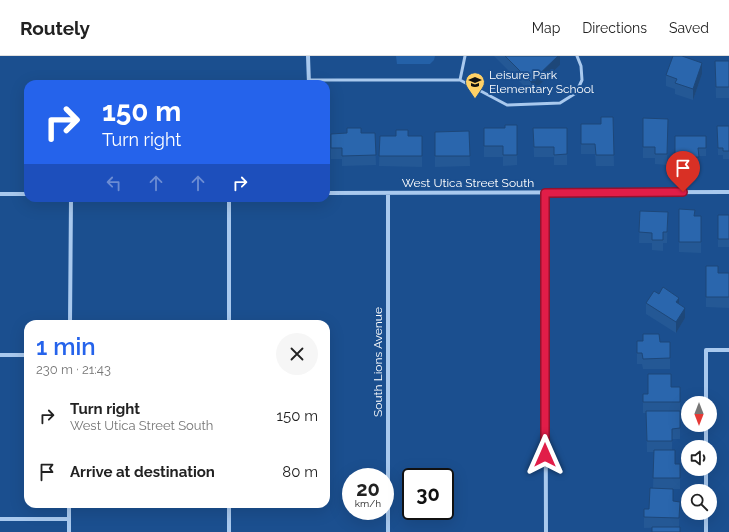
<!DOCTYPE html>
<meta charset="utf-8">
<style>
:root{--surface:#fff;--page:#f6f6f6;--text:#222;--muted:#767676;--line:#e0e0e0;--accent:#2563eb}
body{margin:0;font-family:Raleway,sans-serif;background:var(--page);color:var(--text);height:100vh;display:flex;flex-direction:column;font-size:15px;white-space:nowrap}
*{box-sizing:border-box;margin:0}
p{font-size:13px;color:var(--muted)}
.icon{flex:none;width:22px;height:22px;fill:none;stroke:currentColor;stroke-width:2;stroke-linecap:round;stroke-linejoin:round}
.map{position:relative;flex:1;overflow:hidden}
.sheet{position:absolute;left:24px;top:264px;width:306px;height:188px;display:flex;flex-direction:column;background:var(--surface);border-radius:12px;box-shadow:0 4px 16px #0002}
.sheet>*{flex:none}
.guide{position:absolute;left:24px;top:24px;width:306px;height:122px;border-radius:12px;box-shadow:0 4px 16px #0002;background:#2563eb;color:#fff;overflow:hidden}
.needle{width:26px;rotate:180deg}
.fabs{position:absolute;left:681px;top:340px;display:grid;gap:8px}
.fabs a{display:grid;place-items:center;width:36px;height:36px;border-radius:50%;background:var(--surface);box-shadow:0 4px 16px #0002;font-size:20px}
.speed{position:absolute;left:342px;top:412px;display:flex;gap:8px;font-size:20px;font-weight:700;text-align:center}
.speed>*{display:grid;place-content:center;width:52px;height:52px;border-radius:50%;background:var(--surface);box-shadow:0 4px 16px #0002;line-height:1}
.speed small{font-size:10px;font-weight:400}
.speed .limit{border:2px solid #111;border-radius:6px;background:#fff;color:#111}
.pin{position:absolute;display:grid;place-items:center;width:34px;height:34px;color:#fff;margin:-41px -17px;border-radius:50% 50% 50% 0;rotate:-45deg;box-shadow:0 0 4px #0007}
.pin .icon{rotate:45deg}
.me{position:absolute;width:44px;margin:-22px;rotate:0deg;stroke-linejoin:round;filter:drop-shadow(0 0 3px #0008)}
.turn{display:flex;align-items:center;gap:14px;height:84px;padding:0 12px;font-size:18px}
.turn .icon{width:52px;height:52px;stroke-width:2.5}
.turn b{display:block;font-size:28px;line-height:34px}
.lanes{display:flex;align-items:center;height:38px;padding:0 12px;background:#0003;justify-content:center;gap:20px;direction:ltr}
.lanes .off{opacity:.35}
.round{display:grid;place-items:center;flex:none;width:42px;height:42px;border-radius:21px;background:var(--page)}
.summary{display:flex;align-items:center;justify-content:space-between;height:68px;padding:0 12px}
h1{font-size:24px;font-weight:600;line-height:30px;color:var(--accent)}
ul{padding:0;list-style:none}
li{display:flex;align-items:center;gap:12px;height:56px;padding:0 12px}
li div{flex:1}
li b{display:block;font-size:15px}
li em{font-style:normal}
header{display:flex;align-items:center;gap:24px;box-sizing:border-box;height:56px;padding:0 20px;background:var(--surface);border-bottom:1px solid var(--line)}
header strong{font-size:19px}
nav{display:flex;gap:22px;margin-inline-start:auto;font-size:14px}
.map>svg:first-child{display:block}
</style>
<header>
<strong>Routely</strong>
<nav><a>Map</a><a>Directions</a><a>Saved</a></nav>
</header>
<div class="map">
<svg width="729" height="476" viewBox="0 0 729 476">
<rect width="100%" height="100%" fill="#1b4f8f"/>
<path fill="#2461a8" d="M396 0H435L434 4 430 8H397Z"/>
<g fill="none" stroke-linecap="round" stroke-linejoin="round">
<path stroke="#a9c9ee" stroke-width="3" d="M309 24H460L507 49 560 47 576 37 582 24 581 10 577 0
M460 24 465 0"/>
<path stroke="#a9c9ee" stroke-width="4" d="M308 0 309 28
M326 137 729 136
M545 137 546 476
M0 138H28
M70 268 71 142
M229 268V142
M0 299H28
M706 347V294H729
M706 369V391
M706 413V435
M706 457V476
M0 463H69
M69 476V448
M229 476V448
M388 476V137"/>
</g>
<path fill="#245895" d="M494 0H560V9L531 37Z
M715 5H729V42H716Z
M702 18 693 44 675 38V33L666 30V19Z
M613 61 614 110H596L595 98H581V68H601Z
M643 62 668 63 667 109 655 108V102H643Z
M517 69V109L503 110V101H484V72H505Z
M717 70H729V103H723V99H718Z
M533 72H567V109H554V101H534Z
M469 75 470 110 435 111V76Z
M347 77H375L376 109 342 110V103H331V78Z
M380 80H422V111L379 110Z
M675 80H706V100H698L699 109H675Z
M679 153 695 160H701V197L679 196Z
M640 155 668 156 667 187H663V195L652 194V187H639Z
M718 159H729V191H718Z
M706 210 718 217H729V252L706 251Z
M659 238 679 248 685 262 676 277 646 258V247Z
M637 285 660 286H670V313H643L642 308H637Z
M671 331H680V383H672V394L675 408H680V433H665L673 445 680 446 679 471 644 472V453H649L653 432 654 396H647L646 357H643V338H648Z"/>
<path fill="#1d4779" d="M558 0H560V9L531 37V26Z
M702 7V18L693 44V33Z
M679 242V252L676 246Z
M685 252V262L676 277V266Z"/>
<path fill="#2a66ad" stroke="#1d4779" d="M505 0H558L531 26Z
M673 0H682L702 7 693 33 675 27 677 23 666 19Z
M715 5H729V31H716Z
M601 61H613L614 99H596L595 88H581V68H601Z
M643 62 668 63 667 98H655V91H643Z
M505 69H517V99H503V90H484V72H505Z
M717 70H729V95H723V92H718Z
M347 72H361V77H375L376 99 342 100V92H331V78L347 77Z
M533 72H567V98L554 99V91H534Z
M396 74H408V80H422V100H379L380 80H396Z
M469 75 470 100H435V76Z
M675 80H706V92H698L699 101 675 102Z
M679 153 695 154 694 160H701V186H679Z
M640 155 668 156 667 176H663V184H652V177L639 176Z
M718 159H729V183H718Z
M706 210H718V217H729V241H706Z
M663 231 679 242 676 246 685 252 676 266 646 247 654 235 659 238Z
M643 278H659L660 286H670V302L643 303 642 297H637V285H643Z
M648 318H671V331H680V346H643V338H648Z
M646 355H680V372L672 373V385H647Z
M654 394H675V408H680V422H653Z
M650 432 673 433V445L680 446 679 462 644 461V453H649Z
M652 471H680V476H652Z"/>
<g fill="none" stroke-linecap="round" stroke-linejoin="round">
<defs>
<path id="route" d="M545 399V137L683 136"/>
</defs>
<use href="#route" stroke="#92132f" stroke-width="10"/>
<use href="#route" stroke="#e11d48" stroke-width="7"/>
</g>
<defs>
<symbol id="school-pin" viewBox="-11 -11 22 30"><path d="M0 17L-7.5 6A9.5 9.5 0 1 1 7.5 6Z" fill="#ffd166" stroke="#1b4f8f"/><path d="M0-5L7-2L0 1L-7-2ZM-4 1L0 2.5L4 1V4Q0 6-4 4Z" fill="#111"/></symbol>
</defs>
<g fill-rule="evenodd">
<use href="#school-pin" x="464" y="15" width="22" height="30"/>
</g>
<g text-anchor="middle" stroke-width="4" stroke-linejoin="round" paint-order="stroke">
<g font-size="12" fill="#fff" stroke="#1b4f8f" text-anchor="start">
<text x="489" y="23">Leisure Park<tspan x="489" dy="14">Elementary School</tspan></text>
</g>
<g font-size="12" fill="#fff" stroke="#1b4f8f">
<text x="468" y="131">West Utica Street South</text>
<text transform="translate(378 306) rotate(-90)" y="4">South Lions Avenue</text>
</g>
</g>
</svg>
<div class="fabs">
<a><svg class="needle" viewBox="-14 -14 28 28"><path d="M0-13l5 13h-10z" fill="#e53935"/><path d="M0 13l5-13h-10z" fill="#767676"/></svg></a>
<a><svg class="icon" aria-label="sound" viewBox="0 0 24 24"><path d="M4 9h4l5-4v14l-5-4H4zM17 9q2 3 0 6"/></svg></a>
<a><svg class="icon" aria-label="search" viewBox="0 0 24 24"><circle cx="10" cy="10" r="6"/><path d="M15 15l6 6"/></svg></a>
</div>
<div class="speed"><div>20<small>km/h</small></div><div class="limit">30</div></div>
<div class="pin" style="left:683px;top:136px;background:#d93025"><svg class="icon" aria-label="arrive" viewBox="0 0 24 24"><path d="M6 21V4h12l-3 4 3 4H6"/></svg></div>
<svg class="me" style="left:545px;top:399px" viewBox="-20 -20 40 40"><path d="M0-17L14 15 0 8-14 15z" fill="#e11d48" stroke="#fff" stroke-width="4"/></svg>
<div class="guide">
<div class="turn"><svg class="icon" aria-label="right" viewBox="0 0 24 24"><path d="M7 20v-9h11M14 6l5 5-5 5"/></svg><div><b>150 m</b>Turn right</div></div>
<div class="lanes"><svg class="icon off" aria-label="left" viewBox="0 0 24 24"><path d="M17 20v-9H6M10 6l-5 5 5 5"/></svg><svg class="icon off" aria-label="ahead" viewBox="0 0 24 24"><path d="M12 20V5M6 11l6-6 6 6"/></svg><svg class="icon off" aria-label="ahead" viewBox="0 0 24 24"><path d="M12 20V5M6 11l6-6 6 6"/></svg><svg class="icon" aria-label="right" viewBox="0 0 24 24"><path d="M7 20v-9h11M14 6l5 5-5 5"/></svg></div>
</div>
<section class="sheet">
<div class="summary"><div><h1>1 min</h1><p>230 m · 21:43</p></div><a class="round"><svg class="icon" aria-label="close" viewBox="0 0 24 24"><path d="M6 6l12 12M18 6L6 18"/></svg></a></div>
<ul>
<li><svg class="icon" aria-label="right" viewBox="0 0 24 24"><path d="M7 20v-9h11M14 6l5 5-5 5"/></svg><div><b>Turn right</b><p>West Utica Street South</p></div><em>150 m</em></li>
<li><svg class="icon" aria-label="arrive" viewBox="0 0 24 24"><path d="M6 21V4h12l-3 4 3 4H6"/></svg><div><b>Arrive at destination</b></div><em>80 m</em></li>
</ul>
</section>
</div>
